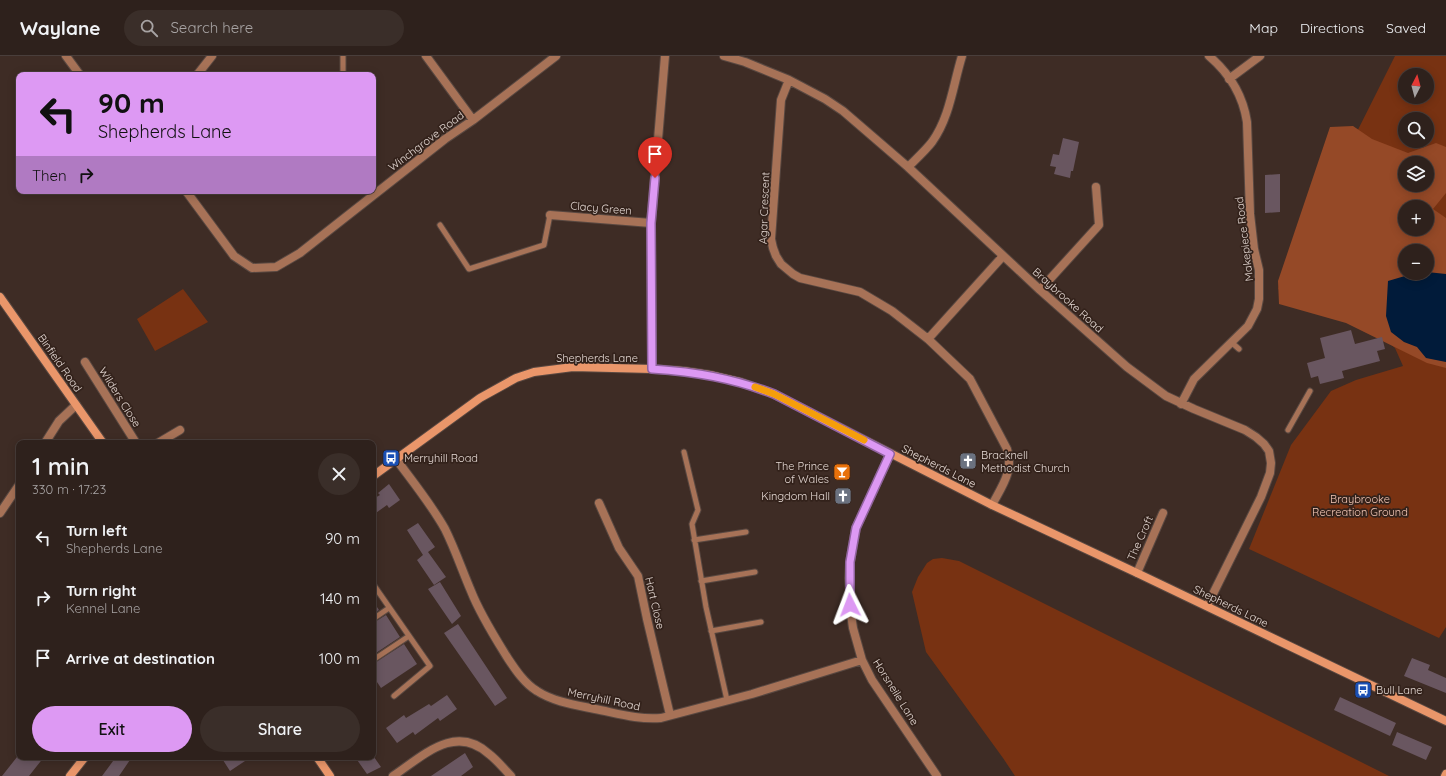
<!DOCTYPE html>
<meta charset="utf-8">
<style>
:root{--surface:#2e211c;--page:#3a2e29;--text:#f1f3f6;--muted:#a7a3a3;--line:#493e3b;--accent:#dd99f3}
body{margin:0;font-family:Quicksand,sans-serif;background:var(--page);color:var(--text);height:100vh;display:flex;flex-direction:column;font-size:15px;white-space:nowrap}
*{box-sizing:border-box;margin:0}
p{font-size:13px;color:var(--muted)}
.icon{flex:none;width:22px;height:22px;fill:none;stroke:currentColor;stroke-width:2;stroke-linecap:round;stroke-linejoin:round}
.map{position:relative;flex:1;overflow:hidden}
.sheet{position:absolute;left:16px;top:384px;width:360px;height:320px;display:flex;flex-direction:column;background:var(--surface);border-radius:8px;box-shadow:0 2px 10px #0003,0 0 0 1px var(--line)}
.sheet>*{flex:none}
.hud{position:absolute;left:16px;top:16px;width:360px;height:122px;border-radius:8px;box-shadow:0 2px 10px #0003,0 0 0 1px var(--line);background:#dd99f3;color:#111;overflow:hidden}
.needle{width:26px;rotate:6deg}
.buttons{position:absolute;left:1398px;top:12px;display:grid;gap:8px}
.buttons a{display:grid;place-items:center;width:36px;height:36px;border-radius:50%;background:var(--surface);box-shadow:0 2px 10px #0003,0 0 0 1px var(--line);font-size:20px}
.pin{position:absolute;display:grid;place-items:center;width:34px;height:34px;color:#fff;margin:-41px -17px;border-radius:50% 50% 50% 0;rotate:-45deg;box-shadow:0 0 4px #0007}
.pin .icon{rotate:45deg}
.me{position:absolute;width:44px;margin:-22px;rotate:357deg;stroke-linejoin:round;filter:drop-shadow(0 0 3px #0008)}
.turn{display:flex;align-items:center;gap:14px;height:84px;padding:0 16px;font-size:18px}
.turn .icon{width:52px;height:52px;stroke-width:2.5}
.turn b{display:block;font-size:28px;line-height:34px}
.then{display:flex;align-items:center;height:38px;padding:0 16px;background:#0003;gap:8px;font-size:15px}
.round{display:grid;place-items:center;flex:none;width:42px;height:42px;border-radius:21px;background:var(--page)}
.head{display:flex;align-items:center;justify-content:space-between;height:68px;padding:0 16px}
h1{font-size:24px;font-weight:600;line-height:30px}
.primary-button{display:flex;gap:8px;margin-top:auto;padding:8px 16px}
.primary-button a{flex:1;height:46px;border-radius:24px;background:var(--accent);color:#111;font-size:16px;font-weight:600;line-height:46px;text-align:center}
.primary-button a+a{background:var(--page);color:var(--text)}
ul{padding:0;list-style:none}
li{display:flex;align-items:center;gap:12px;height:60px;padding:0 16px}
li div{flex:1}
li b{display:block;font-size:15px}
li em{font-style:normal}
header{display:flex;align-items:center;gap:24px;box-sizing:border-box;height:56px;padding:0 20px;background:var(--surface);border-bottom:1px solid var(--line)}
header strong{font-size:19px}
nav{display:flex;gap:22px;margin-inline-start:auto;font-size:14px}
.search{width:280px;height:36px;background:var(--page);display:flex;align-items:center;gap:10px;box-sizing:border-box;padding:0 14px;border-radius:22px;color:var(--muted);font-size:15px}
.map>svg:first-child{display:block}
</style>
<header>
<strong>Waylane</strong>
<div class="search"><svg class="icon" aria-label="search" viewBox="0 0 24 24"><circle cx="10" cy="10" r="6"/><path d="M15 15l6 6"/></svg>Search here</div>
<nav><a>Map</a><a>Directions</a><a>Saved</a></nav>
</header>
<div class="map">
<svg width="1446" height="720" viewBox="0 0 1446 720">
<rect width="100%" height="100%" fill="#3e2c25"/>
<path fill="#783212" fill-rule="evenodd" d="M1395 0H1446V571L1439 582 1249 493 1291 389 1331 335 1356 324 1403 310 1395 292 1370 270 1278 233ZM1405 19H1427V41H1405ZM1405 63H1427V85H1405ZM1405 107H1427V129H1405ZM1405 151H1427V173H1405ZM1405 195H1427V217H1405Z
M183 233 208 266 155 295 137 263Z
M942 502 959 505 1389 720H1015L1003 702 926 596 912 536 918 521 927 507 933 503Z"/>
<path fill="#954927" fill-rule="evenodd" d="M1353 70 1372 83 1408 97 1436 87 1446 91V137L1433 153 1446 162V312L1427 307 1346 267 1279 248 1278 225 1330 71ZM1405 107H1427V129H1405ZM1405 151H1427V173H1405ZM1405 195H1427V217H1405Z"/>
<path fill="#011b3a" d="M1427 216 1446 218V306L1426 302 1417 291 1404 286 1391 276 1386 260 1388 225 1415 217Z"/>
<path fill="#695660" d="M1063 82 1079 86 1073 115H1071L1070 122 1054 118 1056 111 1050 110 1053 98 1059 99Z
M1280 118V156L1265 157V119Z
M1351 274 1355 288 1382 281 1385 293 1377 295 1380 305 1342 315 1344 322 1320 328 1318 320 1311 322 1307 307 1325 302 1320 282Z
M389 428 400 444 389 452 387 449 373 459V443L380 439 378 437Z
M418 467 435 491 428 496 446 521 434 529 417 504 423 499 407 474Z
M440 526 461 560 452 568 428 533Z
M373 545 379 554 373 558Z
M386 559 400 581 373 599V567Z
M458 568 507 642 495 650 444 577Z
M404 588 417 608 381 632 373 620V608Z
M1412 602 1430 609 1428 614 1446 622V637L1404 620Z
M447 639 457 653 440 665 438 662 415 679 413 676 397 687 386 672 404 659 406 662 429 648 431 650Z
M1340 641 1396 667 1390 680 1334 654Z
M1397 676 1432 691 1426 704 1392 689Z
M465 697 473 711 461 720H431Z
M17 701H44L29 720H2Z
M116 701H132L119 720H102Z
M221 701H251L230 715Z
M355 701H374L381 711 367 718Z"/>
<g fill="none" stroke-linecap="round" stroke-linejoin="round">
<defs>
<path id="lane" d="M343 0V19
M440 169 469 213 544 189 550 159
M1231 286 1239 293
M1288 374 1310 335
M684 396 698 454 692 468 706 551 727 644
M694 484 746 476
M701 525 755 516
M373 528 430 610 394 640
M373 563 389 552
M711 575 761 566
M373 604 409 580"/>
<path id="street" d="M66 0 80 19
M426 0 473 64
M724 0 745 6 789 24 825 43 843 55 908 111 1040 234 1127 311 1166 340 1194 353 1245 374 1256 381 1264 388 1269 395 1271 407 1270 417 1261 441 1207 550
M197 19 212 0
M1229 23 1260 0
M789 24 781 44 771 183 773 192 776 200 781 208 793 218 800 222 860 236 892 255 928 283 970 323 1007 393C1014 415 1002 430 992 449
M908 111C916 103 925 95 932 86 950 61 953 29 962 0
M186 135 234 200 252 212 276 211 300 197 445 83 473 64 556 0
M550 159 651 167
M1040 234 1099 169 1096 131
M928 283 1003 200
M85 306 136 387
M652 313 651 167 665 0
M1181 348 1194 323 1248 270 1257 253 1259 243V214L1254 193 1250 158 1247 66C1243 40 1229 17 1209 0
M45 387 59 365 76 349
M158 387 180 374
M890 398 856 472 850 506 849 522 851 558 853 572 862 604 872 624 937 720
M396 403C413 426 431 448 445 473 455 493 462 514 471 535 480 558 494 580 507 601 515 613 524 627 537 635 554 646 576 649 595 653 616 657 638 664 661 662L752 638 862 604
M599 447 619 492 638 520 647 563 670 659
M0 457 19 429
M1137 517 1163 457
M393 720C423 700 455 667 489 698 497 704 504 713 511 720"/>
<path id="secondary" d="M0 241 103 387
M373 420 480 342 516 322 534 316 573 311 652 313 683 315 710 319 740 326 774 338 992 449 1137 517 1446 665
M317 701 330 720
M70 720 85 701
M1445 720 1446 718"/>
</defs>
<use href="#lane" stroke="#594841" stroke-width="7"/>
<use href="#street" stroke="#594841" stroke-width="10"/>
<use href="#secondary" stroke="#594841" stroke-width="10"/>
<use href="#lane" stroke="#a77257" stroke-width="5"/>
<use href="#street" stroke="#a77257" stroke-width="8"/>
<use href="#secondary" stroke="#ea966a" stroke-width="8"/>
</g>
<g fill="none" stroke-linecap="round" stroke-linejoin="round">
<defs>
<path id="route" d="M655 122 651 167 652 313C696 316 732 322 774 338L890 398 856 472 850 506V549"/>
</defs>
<use href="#route" stroke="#90639e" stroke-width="10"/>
<use href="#route" stroke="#dd99f3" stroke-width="7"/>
<path stroke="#f59e0b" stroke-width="7" d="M755 331 774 338 864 384"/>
</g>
<defs>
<symbol id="bus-square" viewBox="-11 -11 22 22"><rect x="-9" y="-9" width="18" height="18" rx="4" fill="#1a4fb4" stroke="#33221b"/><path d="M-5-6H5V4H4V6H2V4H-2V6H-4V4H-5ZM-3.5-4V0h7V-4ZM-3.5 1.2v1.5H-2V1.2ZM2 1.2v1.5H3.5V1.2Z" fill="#fff"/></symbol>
<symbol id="church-square" viewBox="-11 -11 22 22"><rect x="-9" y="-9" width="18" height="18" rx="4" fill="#6b7280" stroke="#33221b"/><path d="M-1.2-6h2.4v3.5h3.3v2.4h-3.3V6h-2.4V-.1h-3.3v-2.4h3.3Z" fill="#fff"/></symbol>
<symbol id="bar-square" viewBox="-11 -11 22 22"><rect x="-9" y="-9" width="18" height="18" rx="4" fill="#e8710a" stroke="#33221b"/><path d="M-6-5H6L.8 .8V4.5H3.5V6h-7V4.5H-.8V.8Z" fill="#fff"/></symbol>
</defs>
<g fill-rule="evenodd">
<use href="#bus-square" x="381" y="392" width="20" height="20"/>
<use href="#church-square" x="958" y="395" width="20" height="20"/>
<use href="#bar-square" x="832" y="406" width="20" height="20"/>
<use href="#church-square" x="833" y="430" width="20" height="20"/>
<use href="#bus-square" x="1353" y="624" width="20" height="20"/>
</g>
<g text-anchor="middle" stroke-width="3.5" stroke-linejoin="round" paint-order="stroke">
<g font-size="11" fill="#e4d8d3" stroke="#33221b">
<text transform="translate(426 85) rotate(-37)" y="4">Winchgrove Road</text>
<text transform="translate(601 152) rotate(5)" y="4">Clacy Green</text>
<text transform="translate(764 152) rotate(-88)" y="4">Agar Crescent</text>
<text transform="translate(1244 183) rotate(-97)" y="4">Makepiece Road</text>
<text transform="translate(1068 244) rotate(42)" y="4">Braybrooke Road</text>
<text x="597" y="306">Shepherds Lane</text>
<text transform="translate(60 307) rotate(55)" y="4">Binfield Road</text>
<text transform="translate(120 341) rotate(58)" y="4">Wilders Close</text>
<text transform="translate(939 410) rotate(27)" y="4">Shepherds Lane</text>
<text transform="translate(1140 482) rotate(-66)" y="4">The Croft</text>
<text transform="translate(655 547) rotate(77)" y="4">Hart Close</text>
<text transform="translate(1231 550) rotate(26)" y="4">Shepherds Lane</text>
<text transform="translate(896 636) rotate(58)" y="4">Horsneile Lane</text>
<text transform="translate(604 643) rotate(12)" y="4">Merryhill Road</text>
</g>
<g font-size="11" fill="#e4d8d3" stroke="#33221b" text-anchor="start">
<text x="981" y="403">Bracknell<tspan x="981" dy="13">Methodist Church</tspan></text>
<text x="404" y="406">Merryhill Road</text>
<text x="829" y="414" text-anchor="end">The Prince<tspan x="829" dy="13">of Wales</tspan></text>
<text x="830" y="444" text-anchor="end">Kingdom Hall</text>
<text x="1376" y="638">Bull Lane</text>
</g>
<g font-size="11" fill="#f4c7b5" stroke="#33221b">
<text x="1360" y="447">Braybrooke<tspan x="1360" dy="13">Recreation Ground</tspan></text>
</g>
</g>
</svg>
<div class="buttons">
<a><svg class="needle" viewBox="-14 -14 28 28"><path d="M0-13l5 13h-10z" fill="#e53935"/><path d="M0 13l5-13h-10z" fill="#a7a3a3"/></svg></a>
<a><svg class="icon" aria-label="search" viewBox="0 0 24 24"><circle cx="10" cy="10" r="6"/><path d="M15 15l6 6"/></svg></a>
<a><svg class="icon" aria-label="layers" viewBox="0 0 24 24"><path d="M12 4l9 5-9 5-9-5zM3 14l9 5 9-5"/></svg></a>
<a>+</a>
<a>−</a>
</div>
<div class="pin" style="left:655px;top:122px;background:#d93025"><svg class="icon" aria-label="arrive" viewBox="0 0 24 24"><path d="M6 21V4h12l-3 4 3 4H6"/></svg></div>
<svg class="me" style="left:850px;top:549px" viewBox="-20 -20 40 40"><path d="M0-17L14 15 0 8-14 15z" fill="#dd99f3" stroke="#fff" stroke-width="4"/></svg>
<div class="hud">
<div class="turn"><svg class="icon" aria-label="left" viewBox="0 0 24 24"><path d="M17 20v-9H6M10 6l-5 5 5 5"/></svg><div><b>90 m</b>Shepherds Lane</div></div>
<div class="then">Then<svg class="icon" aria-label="right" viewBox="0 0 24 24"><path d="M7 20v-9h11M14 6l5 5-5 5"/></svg></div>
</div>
<section class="sheet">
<div class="head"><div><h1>1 min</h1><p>330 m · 17:23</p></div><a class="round"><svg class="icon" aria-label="close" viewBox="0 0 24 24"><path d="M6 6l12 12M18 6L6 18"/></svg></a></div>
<ul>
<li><svg class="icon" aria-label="left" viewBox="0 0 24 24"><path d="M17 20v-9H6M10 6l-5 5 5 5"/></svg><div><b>Turn left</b><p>Shepherds Lane</p></div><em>90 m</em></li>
<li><svg class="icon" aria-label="right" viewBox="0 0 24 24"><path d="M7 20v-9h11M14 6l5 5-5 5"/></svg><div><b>Turn right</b><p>Kennel Lane</p></div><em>140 m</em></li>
<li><svg class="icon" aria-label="arrive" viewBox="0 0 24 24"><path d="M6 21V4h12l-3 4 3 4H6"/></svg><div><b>Arrive at destination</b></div><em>100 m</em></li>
</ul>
<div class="primary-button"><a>Exit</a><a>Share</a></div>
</section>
</div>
